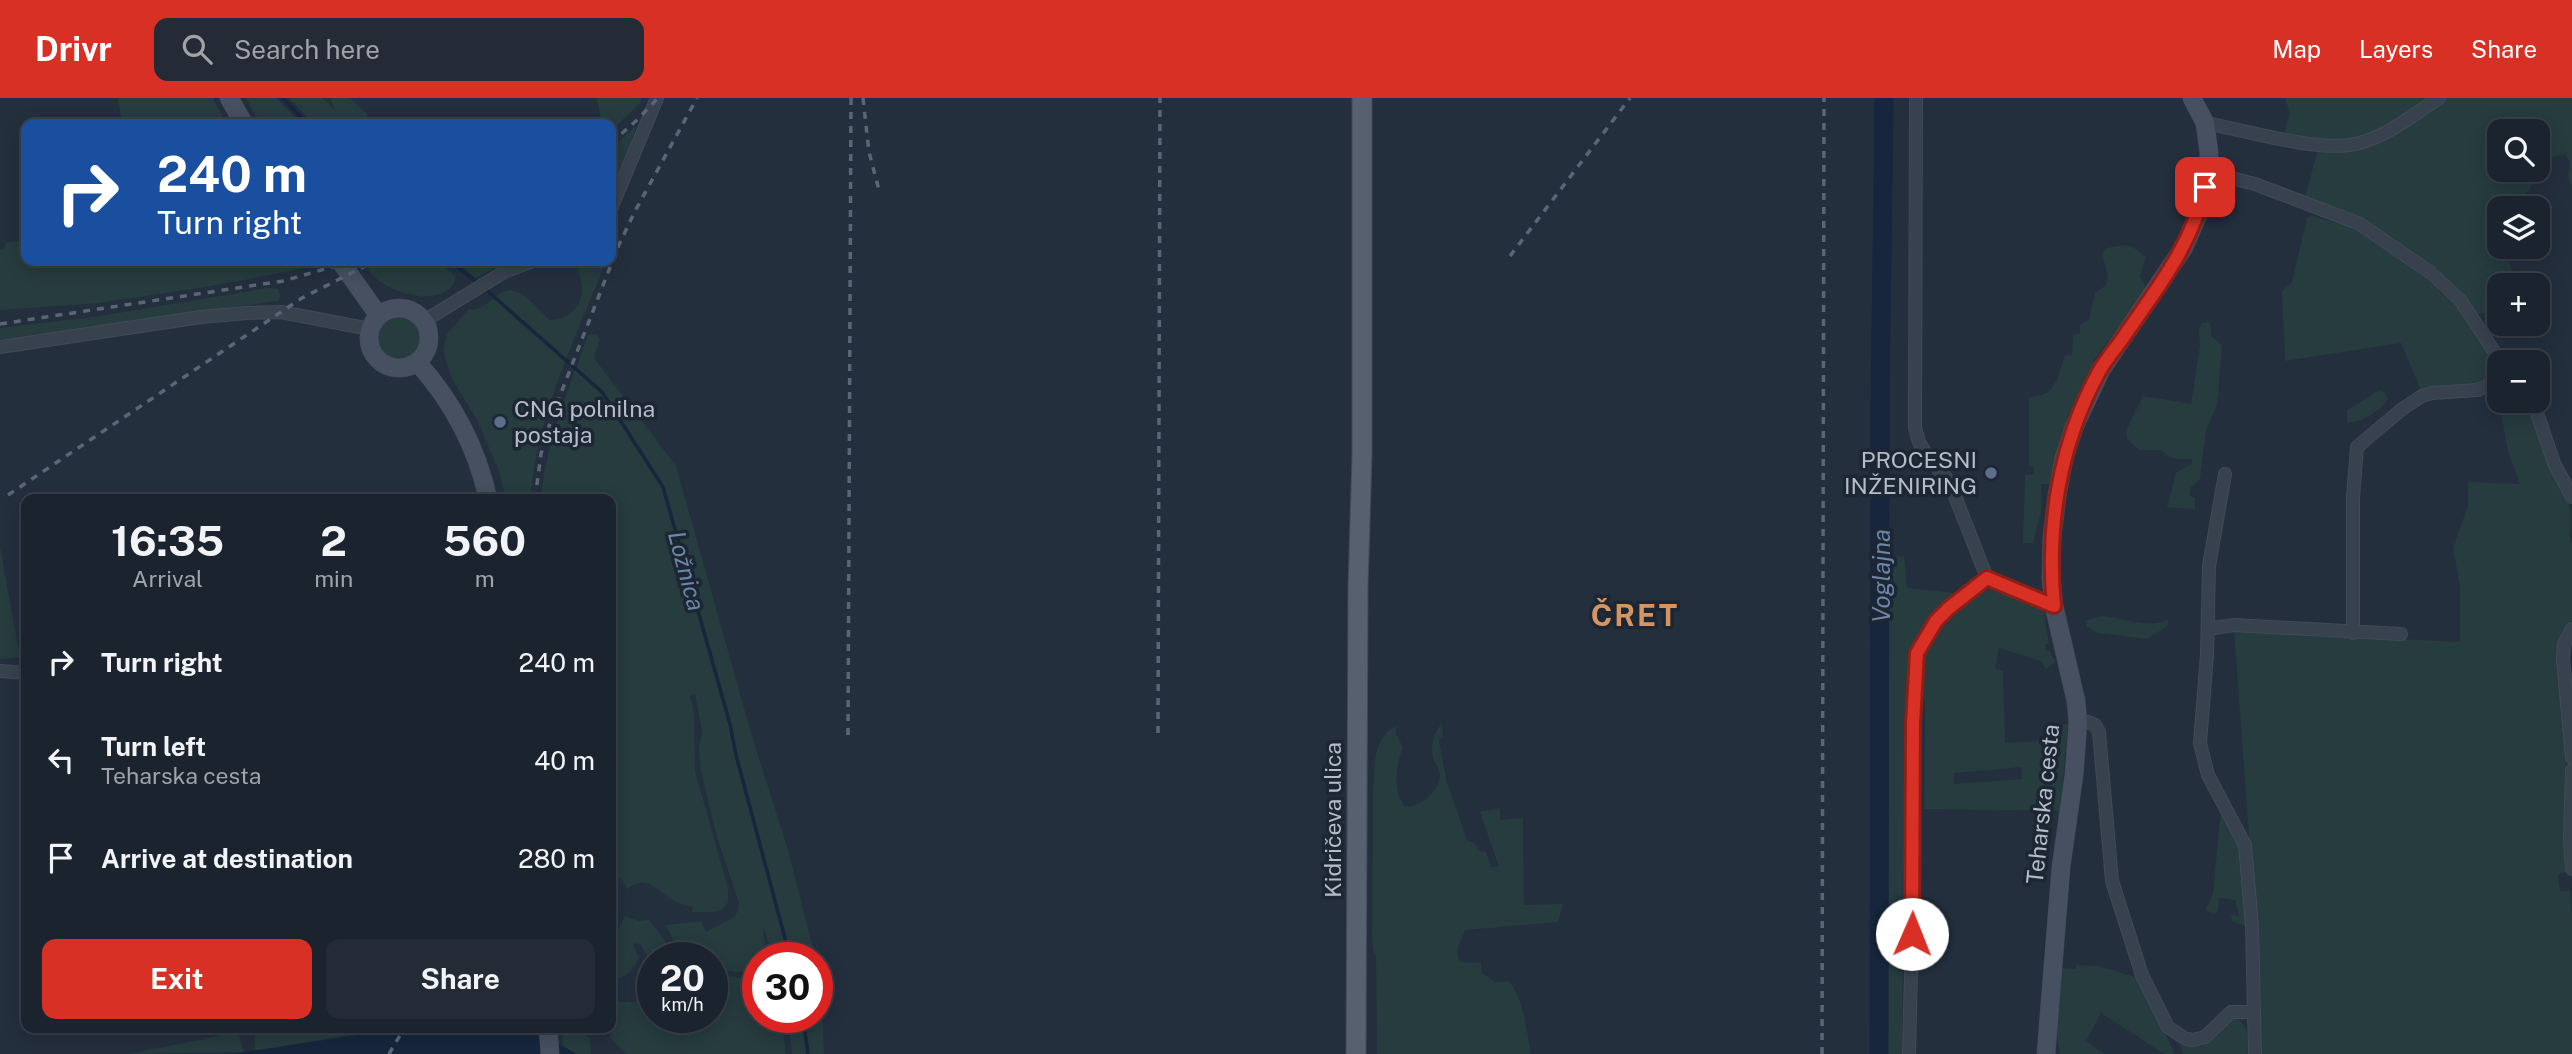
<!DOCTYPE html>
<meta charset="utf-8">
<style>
:root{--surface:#1b232e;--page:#242b36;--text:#f1f3f6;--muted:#a0a4aa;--line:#39404a;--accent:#d93025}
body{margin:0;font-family:"Public Sans",sans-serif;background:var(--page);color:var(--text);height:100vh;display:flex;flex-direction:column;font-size:26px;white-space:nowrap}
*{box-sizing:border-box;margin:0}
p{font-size:23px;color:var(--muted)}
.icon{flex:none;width:38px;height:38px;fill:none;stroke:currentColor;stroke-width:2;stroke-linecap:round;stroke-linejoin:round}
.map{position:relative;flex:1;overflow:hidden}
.sheet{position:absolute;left:21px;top:396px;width:595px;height:539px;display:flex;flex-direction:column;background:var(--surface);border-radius:14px;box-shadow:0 4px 18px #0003,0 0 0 2px var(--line)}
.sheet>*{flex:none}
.top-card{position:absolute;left:21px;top:21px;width:595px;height:147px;border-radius:14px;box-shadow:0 4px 18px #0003,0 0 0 2px var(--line);background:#1a4fa0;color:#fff;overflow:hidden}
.fabs{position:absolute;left:2487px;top:21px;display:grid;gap:14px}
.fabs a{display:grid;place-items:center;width:63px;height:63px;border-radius:14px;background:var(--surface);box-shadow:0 4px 18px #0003,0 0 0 2px var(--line);font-size:35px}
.speed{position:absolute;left:637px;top:844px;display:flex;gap:14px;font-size:35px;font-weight:700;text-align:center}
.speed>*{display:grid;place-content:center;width:91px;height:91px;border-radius:50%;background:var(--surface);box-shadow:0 4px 18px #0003,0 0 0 2px var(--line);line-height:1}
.speed small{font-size:18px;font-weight:400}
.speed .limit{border:10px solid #d22;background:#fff;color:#111}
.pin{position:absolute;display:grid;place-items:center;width:60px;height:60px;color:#fff;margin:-30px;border-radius:14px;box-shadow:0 4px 10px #0006}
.me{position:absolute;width:77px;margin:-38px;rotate:1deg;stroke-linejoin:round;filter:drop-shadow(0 0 5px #0008)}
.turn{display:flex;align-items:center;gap:24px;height:147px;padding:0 21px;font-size:32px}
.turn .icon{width:91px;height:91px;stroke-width:2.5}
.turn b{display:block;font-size:49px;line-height:60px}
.eta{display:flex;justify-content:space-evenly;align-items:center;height:119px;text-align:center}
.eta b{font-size:42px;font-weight:700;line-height:49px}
.cta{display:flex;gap:14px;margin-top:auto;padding:14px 21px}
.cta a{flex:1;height:80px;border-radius:14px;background:var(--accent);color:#fff;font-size:28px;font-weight:700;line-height:80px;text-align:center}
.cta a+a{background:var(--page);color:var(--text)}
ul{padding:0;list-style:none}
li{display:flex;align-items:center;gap:21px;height:98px;padding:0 21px}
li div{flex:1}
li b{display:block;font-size:26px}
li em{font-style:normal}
header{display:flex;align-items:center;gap:42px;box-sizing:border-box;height:98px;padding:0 35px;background:var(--accent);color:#fff}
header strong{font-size:33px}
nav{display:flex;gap:38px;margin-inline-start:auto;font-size:24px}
.search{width:490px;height:63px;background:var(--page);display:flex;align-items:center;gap:18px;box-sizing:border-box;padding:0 24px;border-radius:14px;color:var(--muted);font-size:26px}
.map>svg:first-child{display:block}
</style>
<header>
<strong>Drivr</strong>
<div class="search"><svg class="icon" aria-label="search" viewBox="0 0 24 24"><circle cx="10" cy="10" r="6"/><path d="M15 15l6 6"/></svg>Search here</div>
<nav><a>Map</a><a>Layers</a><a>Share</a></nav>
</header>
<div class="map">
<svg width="2572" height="956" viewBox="0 0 2572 956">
<rect width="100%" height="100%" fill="#242f3e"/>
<path fill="#263c3f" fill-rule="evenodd" d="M118 0H213L226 26H122Z
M246 0H276L302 26H260Z
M289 0H323L335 12 330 0H350L366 15 371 26H314Z
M597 0H642L640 5 611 33V26H602Z
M2285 0H2434L2389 29 2355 44 2283 38 2290 16Z
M2445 0H2572V90L2568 79 2570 64 2565 56 2552 59 2538 68V33H2499V72H2534L2531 89 2517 105 2516 110H2499V129L2494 130 2499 141V149H2502L2519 187H2499V214L2477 216 2465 201 2375 130 2304 103 2319 48 2353 50Z
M636 28 630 50 611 95V50Z
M2311 118 2357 130 2420 175 2460 212 2496 266 2499 275 2489 285 2422 295 2401 245 2285 263 2282 193 2292 184 2307 120Z
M26 142V163H317V165L315 168 212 188 99 205 0 212V152L4 151 6 145Z
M2124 147 2133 149 2146 159 2140 178 2148 193 2128 223 2122 225 2094 262 2093 276 2067 319 2069 330 2053 386H2041V413L2033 445H2023L2025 377 2034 376V369L2029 368V299C2057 298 2056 281 2065 258L2072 257 2073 237 2080 235V227L2089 222 2095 195 2106 187 2108 179 2102 155 2107 150Z
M385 163H436L456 178C449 214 381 195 368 171Z
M456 163H508L475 180Z
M580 163H606C578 235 534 323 531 401H506L499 373 477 322 452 281 443 253 447 236 469 211C486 216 496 189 514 193 527 196 540 213 549 222 567 222 582 210 582 190 582 179 574 173 580 163Z
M268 190 278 191 281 198 278 203 0 242V230L100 218Z
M376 239a23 23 0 1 1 46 0a23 23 0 1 1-46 0Z
M2209 224 2211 229V238L2222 247 2218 298 2216 310 2206 332 2200 381 2191 389 2190 398 2195 400V411L2167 409 2176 375 2192 365V361C2180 361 2170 363 2162 352H2139L2127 341 2126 333 2143 298 2191 306 2200 248 2199 231 2202 225Z
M596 236 600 241 594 260 676 368 751 635 788 752 815 859H773L763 828 766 859H758V876L712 871V859H687L677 848 665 827 701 823 706 834 733 820 738 813 739 805 717 739 701 673 699 651 702 633 695 595 690 598 694 616 695 673 727 787C733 817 717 814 692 814L693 809C686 807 677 805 671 801 657 791 645 776 627 791L621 779 614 783 611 791V401H541C546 343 569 291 588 237Z
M2380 292 2385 295 2388 301C2381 313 2360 326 2347 324V312Z
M2531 309 2563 395C2572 407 2572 422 2569 436L2572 446V524L2562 535 2557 561 2566 665V774L2558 776 2560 793H2570L2572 821V956H2261V899L2234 533 2460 544V488L2453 450 2468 408V384L2520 386 2508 353 2501 315Z
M0 449 20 559 0 561Z
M1904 458 1907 490 1955 495C1935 513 1919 531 1909 555L1910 757 1903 767 1902 956H1886L1889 459Z
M1990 490H2001L2043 509 2049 546H2045L2046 553H2050L2055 564 2046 571 2041 563 1999 550 1995 570 2003 573 2005 645 2040 643 2041 650 2054 649 2053 628 2068 626 2060 713 1924 711 1925 604 1921 598C1922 585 1920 567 1924 554 1933 527 1964 501 1990 490ZM2021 669 2022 681 1954 686V675Z
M2102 518C2124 520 2146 531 2168 522L2169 527 2147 541 2098 535 2087 529 2085 523Z
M1442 625 1443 637 1439 643 1447 685 1467 742 1476 746 1479 753 1486 754 1491 769H1499L1480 714 1500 710V722L1523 720 1524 807 1563 806 1558 824 1465 832 1457 851 1459 863 1468 865 1481 864 1482 875 1495 884 1508 883C1523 896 1527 936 1531 956H1377L1376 857 1373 852 1372 838 1373 692 1375 662 1377 651 1382 641 1388 633 1396 628V636L1403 649C1396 667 1392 693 1405 708 1420 710 1439 694 1440 677 1440 672 1436 667 1434 662 1429 648 1434 635 1442 625Z
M2221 711 2240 748 2248 829 2232 823 2231 817 2239 818 2235 802 2219 800 2218 813 2214 816 2206 812 2213 795Z
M625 818 639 823 649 822 678 859H653V919H712V877L758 881V919H781L786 956H627L610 940 615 904H640L650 888C645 878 649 873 648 863 648 857 643 851 640 846L634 845V850L639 859C636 870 626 880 614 881L616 835Z
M2076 867 2098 868 2139 880 2175 956H2164L2101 915 2086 943 2104 956H2060L2055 927 2059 870 2076 871Z
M817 868 822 887 824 956H792L788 919H817Z
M2234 920C2250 925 2247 941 2248 956H2184L2181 950 2182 946 2202 948Z
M256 929H397L254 953Z
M561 929H569L590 940 591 956H576L563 948Z
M232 934 238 935 244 954 129 956 209 940Z"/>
<path fill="#17263c" d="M411 929C473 929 521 921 576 956H233Z"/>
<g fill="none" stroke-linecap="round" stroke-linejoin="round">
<path stroke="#17263c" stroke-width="3.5" d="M283 0 307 26
M450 163 478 185
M484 190 602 294 663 389 730 626 736 657 790 859
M803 919 808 956"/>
<path stroke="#17263c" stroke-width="19" d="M1879 956 1880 309 1884 0"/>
<defs>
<path id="street" d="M2205 25C2246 32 2321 56 2359 45 2388 38 2414 16 2439 0
M2208 74 2255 86 2360 126 2431 175 2461 203 2501 264
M611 111 657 0
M424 223 504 174 533 163
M0 249 201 219 247 215 281 214 370 231
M2533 303 2554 365 2572 399
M2225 376 2209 468 2207 557 2200 645 2208 677 2245 747 2252 828 2255 956
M1987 480 2054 508
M2208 531 2234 527 2401 536
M2572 531 2564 546 2563 561 2572 660
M2353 535V399L2357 349 2402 311 2422 298 2432 295 2478 292 2499 282
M0 573 26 575
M2078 624H2088L2095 627 2099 634 2112 783 2142 877 2168 929 2184 940 2192 942 2205 939 2231 914H2254
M2572 672 2570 742 2572 771
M1909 956 1914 754 1913 625 1918 554 1936 523 1949 510 1987 480 1949 383 1929 361 1919 344 1915 330 1916 0"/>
<path id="secondary" d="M229 0 244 26
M340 163 379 218
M369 240a30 30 0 1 1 60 0a30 30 0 1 1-60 0Z
M417 264C452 303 477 350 488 401
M548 929 550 956
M2046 956 2061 769 2074 677 2078 624 2076 603 2054 508 2051 480 2052 439 2057 398 2064 360 2075 327 2101 272 2184 149 2198 117 2208 74 2209 55 2205 25 2192 0"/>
<path id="primary" d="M1356 956 1358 489 1362 357V0"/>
</defs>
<use href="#street" stroke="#414a57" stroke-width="14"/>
<use href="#secondary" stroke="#414a57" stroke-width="19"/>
<use href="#primary" stroke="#414a57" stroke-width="21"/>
<use href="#street" stroke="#38414e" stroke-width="12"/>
<use href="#secondary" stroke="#465061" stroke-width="18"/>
<use href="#primary" stroke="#56606e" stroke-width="19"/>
<path stroke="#5a6575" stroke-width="3.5" stroke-dasharray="7 7" stroke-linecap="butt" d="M863 0 869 54 880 96
M611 45 637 22 658 0
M1510 158 1630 0
M0 226 283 183 353 163
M8 397 302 200 375 163
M535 401 541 356 552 318 618 149 634 115 697 0
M1158 635 1160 0
M848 637 851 0
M389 956 405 929
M1822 956 1824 0"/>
</g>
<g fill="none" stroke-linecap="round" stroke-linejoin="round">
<defs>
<path id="route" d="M1912 836 1913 625 1917 555 1936 523 1949 510 1987 480 2054 508C2046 427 2060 344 2100 272 2107 260 2117 249 2125 237 2158 189 2192 147 2205 89"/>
</defs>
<use href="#route" stroke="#8d1f18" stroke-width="18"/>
<use href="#route" stroke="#d93025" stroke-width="12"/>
</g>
<g fill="#5c6f8a" stroke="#1d2633" stroke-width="2.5">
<circle cx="500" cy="324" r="7"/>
<circle cx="1991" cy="375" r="7"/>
</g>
<g text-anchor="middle" stroke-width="7" stroke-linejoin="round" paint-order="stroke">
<g font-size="23" fill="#b4bcc9" stroke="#1d2633" text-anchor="start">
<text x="514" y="319">CNG polnilna<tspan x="514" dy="26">postaja</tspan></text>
<text x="1977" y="370" text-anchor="end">PROCESNI<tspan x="1977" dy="26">INŽENIRING</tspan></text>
</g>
<g font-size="23" fill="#b4bcc9" stroke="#1d2633">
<text transform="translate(2043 706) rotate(-84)" y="8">Teharska cesta</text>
<text transform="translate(1333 722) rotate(-90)" y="8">Kidričeva ulica</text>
</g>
<g font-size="24" font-style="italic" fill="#6d86a8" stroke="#1d2633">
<text transform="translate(686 473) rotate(75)" y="8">Ložnica</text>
<text transform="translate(1882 478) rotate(-90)" y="8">Voglajna</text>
</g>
<g font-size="30" font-weight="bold" letter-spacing="2" fill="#d59563" stroke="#1d2633">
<text x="1635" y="528">ČRET</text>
</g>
</g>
</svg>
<div class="fabs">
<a><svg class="icon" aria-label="search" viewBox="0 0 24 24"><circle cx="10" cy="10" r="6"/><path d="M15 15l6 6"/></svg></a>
<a><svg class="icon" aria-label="layers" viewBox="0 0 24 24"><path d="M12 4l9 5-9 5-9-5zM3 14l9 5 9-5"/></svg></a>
<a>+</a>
<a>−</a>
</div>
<div class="speed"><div>20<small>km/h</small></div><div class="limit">30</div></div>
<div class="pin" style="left:2205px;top:89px;background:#d93025"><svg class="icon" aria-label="arrive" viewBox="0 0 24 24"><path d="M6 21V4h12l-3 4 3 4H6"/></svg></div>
<svg class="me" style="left:1912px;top:836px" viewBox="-20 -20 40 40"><circle r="19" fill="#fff"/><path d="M0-13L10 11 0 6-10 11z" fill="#d93025"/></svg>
<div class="top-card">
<div class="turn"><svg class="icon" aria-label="right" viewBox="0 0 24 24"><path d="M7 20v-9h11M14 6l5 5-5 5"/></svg><div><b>240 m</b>Turn right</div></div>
</div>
<section class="sheet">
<div class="eta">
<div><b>16:35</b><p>Arrival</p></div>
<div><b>2</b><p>min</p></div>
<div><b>560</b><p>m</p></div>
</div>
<ul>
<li><svg class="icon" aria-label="right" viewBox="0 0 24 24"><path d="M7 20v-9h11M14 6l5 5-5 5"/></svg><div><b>Turn right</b></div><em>240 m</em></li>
<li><svg class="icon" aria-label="left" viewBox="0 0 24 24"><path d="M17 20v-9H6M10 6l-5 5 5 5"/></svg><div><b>Turn left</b><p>Teharska cesta</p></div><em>40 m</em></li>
<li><svg class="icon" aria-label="arrive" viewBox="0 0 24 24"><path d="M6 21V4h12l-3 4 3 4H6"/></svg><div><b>Arrive at destination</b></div><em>280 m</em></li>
</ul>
<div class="cta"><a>Exit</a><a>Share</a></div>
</section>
</div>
